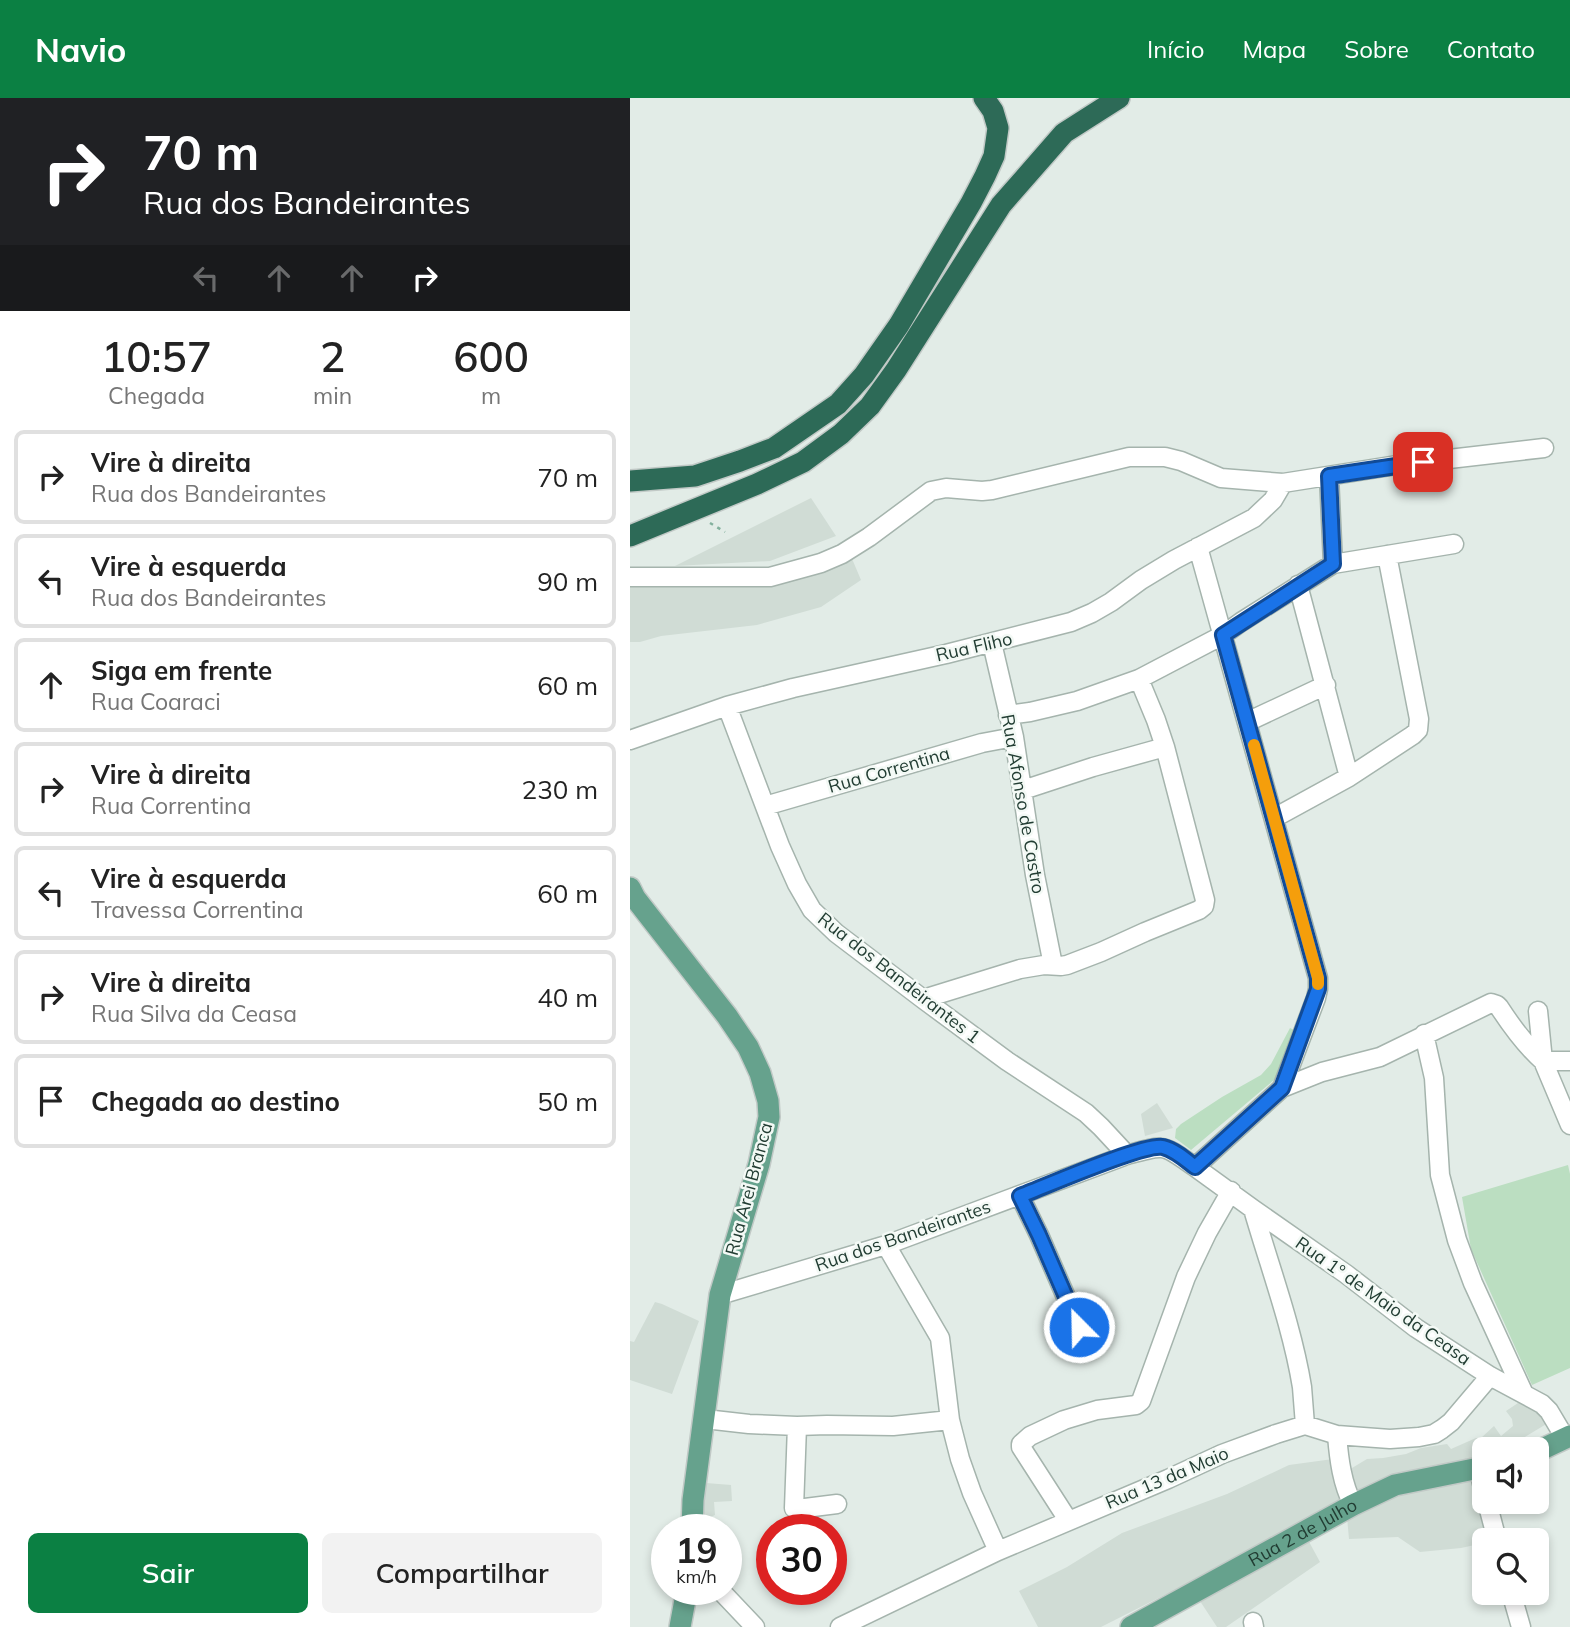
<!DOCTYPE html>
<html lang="pt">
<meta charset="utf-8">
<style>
:root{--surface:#fff;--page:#f2f2f2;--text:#222;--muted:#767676;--line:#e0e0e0;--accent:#0b8043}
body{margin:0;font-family:Mulish,sans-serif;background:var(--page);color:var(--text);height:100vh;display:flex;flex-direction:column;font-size:26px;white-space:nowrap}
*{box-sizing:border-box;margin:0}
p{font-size:23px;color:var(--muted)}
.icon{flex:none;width:38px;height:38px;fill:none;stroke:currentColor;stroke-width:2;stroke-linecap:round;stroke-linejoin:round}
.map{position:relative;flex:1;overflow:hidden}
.side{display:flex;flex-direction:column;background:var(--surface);width:630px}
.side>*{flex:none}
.banner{background:#202124;color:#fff;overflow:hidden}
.controls{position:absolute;left:842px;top:1339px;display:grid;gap:14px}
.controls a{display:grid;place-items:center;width:77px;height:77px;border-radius:10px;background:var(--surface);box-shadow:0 4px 10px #0003;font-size:35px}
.speed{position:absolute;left:21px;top:1416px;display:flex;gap:14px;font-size:35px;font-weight:700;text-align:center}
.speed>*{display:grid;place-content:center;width:91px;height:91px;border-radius:50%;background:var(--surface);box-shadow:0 4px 10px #0003;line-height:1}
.speed small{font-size:18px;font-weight:400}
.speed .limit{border:10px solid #d22;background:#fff;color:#111}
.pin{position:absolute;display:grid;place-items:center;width:60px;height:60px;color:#fff;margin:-30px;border-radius:14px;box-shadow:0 4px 10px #0006}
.me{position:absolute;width:77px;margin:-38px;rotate:337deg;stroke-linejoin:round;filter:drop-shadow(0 0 5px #0008)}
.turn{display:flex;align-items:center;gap:24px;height:147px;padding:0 28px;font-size:32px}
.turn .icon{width:91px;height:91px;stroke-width:2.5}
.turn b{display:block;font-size:49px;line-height:60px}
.lanes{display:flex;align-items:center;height:66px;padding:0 28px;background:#0003;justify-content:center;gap:35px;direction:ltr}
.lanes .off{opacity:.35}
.eta{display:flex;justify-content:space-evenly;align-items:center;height:119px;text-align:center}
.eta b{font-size:42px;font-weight:600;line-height:49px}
.action{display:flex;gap:14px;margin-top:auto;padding:14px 28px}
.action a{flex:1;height:80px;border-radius:10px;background:var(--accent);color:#fff;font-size:28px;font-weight:600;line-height:80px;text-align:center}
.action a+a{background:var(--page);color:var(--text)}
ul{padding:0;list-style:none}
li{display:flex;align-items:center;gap:21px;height:94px;margin:0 14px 10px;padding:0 14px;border:4px solid var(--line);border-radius:10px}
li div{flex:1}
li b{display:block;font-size:26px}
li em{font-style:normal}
header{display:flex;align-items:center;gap:42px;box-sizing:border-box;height:98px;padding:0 35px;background:var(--accent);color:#fff}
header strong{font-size:33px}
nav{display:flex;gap:38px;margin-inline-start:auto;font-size:24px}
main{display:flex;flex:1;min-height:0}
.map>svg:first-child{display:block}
</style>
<header>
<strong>Navio</strong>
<nav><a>Início</a><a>Mapa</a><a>Sobre</a><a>Contato</a></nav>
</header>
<main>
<section class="side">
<div class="banner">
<div class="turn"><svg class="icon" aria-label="right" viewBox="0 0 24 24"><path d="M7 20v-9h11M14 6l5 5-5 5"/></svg><div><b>70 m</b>Rua dos Bandeirantes</div></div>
<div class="lanes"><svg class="icon off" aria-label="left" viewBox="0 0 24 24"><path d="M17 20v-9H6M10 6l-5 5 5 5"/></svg><svg class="icon off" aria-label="ahead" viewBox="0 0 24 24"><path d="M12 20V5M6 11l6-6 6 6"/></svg><svg class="icon off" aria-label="ahead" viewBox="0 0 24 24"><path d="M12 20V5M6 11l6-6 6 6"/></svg><svg class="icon" aria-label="right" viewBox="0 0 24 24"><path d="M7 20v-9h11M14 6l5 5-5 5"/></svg></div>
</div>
<div class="eta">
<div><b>10:57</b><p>Chegada</p></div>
<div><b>2</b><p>min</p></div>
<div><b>600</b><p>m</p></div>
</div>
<ul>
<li><svg class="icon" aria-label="right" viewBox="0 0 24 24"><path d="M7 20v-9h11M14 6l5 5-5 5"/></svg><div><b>Vire à direita</b><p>Rua dos Bandeirantes</p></div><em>70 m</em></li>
<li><svg class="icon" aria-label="left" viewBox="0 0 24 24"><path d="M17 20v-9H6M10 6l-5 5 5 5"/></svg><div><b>Vire à esquerda</b><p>Rua dos Bandeirantes</p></div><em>90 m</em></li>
<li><svg class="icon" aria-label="ahead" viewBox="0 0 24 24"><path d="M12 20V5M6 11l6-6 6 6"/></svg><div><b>Siga em frente</b><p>Rua Coaraci</p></div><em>60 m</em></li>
<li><svg class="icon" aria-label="right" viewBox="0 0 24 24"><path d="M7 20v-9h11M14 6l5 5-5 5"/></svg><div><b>Vire à direita</b><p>Rua Correntina</p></div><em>230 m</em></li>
<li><svg class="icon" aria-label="left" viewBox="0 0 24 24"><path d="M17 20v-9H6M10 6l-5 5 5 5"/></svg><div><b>Vire à esquerda</b><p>Travessa Correntina</p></div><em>60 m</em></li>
<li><svg class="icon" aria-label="right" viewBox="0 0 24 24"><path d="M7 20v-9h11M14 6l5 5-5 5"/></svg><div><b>Vire à direita</b><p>Rua Silva da Ceasa</p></div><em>40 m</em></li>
<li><svg class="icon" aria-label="arrive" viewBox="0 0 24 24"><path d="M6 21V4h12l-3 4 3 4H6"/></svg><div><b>Chegada ao destino</b></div><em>50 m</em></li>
</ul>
<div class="action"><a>Sair</a><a>Compartilhar</a></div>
</section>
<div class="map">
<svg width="940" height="1529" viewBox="0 0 940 1529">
<rect width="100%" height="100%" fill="#e2ece7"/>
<path fill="#d0dcd5" d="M181 400 206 438 140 463 45 468Z
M220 456 231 482 191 509 127 527 31 538 10 544H0V485L143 486 180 478Z
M527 1005 543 1030 515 1038 511 1016Z
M25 1204 32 1206 69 1223 42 1296 0 1282V1243L4 1244Z
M894 1301 912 1311 918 1325 875 1351H854V1360L766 1376 726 1393 717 1373 737 1361 753 1360 776 1356 791 1350 817 1346 821 1351 846 1340H851L864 1328 871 1338 883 1328 882 1321 876 1313Z
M703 1361 715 1406 471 1529H408L389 1493 437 1469 492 1435 597 1396 659 1367Z
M845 1379 862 1442H854V1445L831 1450 790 1454 768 1439 719 1441 717 1419 761 1397Z
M76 1385 101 1387 102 1403 84 1404 85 1417 73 1422Z
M677 1440 690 1464 596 1529H587L568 1500Z"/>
<path fill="#bbdec1" d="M660 930 668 934 644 982 561 1052 545 1040 546 1031 551 1026 592 999 631 977 641 966Z
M938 1067 940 1076V1270L902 1287 841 1151 832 1099Z"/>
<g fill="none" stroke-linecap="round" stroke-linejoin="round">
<defs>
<path id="minor" d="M699 378 703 466
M568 449 688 880V891L686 900 652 990
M0 479H140L191 465 212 456 239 439 301 393 316 390 352 393 362 392 499 359H535L551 363 591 380 653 385 767 367 914 350
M668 487 719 679
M362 545 384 639 405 777 423 867
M97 608 150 748 167 786 182 812 206 835 293 901 377 963 456 1015 471 1029 497 1057
M378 617 400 614 447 603 509 581 593 537 611 524 703 466 824 446
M617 624 696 587
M0 642 97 608 163 590 316 556 441 524 462 515 481 504 511 482 544 462 624 420 643 402 653 385
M393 692 463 669 535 649
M135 708 352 645 384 639
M644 720 719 679 783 637 788 632 789 621 757 457
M293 901 390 871 414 867 431 868 437 867 471 854 515 834 569 812 574 808 575 802 535 649 526 622 509 581
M908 913 913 963 940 1027
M794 936 804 980 810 1077 827 1142 843 1185 894 1296
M913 963H940
M565 1069 623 1111 716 1176 786 1230 860 1278 912 1306 919 1313 935 1340
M390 1098 409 1137 449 1229
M623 1111C640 1170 662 1228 672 1289 673 1302 674 1314 675 1327
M256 1147 310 1240 320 1322 330 1361 342 1395 368 1453
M90 1197 256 1147 497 1057C536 1046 532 1046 565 1069L652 990 692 974 750 959 861 905 867 907 869 909C882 929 895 947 913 963
M75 1321 119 1326 167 1328 197 1327 263 1328 320 1322
M167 1328 164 1410 167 1411 207 1406
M707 1337C709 1362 712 1385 723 1407
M848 1370 854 1393
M857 1404 867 1442
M438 1422 391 1349V1346L400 1338 434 1322 467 1312 506 1307 511 1303 556 1179 577 1135 601 1093
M89 1491 125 1529
M881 1494 891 1529
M623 1524 624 1529
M210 1529 368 1453 538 1381 592 1356 646 1336 675 1327 707 1337 733 1339 760 1341 789 1339 804 1336 812 1331 821 1324 860 1278"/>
<g id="major">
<path d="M0 790 5 800 97 918 118 949 130 975 138 1003 139 1019 129 1066 90 1197 63 1402 62 1432"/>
<path d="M906 1354 940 1338"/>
<path d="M50 1529 57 1491"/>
<path id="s1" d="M501 1529 723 1407 765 1387 854 1369"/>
</g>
<path id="highway" d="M0 383 65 378 110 363 144 350 208 306 234 277 269 227 341 105 355 78 364 58 368 30 363 13 354 0
M0 438 127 386 173 364 211 336 240 308 266 272 371 107 434 35 489 0"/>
</defs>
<use href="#minor" stroke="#a5b4ad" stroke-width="21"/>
<use href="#major" stroke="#c1c9c6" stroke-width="24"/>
<use href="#highway" stroke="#c1c9c6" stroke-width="24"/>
<path stroke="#82b09d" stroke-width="2.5" stroke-dasharray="3.5 5" stroke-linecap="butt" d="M80 425 95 434"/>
<use href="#minor" stroke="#fff" stroke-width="18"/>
<use href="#major" stroke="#66a28d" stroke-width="21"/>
<use href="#highway" stroke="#2d6a57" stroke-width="21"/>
</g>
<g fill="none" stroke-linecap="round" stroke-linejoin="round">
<defs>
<path id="route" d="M449 1229 409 1137 390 1098C414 1089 514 1045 533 1049 545 1052 556 1062 565 1069L652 990 688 891V880L593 537 703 466 699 378 793 364"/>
</defs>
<use href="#route" stroke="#114b97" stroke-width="18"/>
<use href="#route" stroke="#1a73e8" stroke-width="12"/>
<path stroke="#f59e0b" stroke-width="12" d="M624 647 688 880V886"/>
</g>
<g text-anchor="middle" stroke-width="5" stroke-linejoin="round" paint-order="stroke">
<g font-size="18" fill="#223d33" stroke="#f3f9f5">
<text transform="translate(344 549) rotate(-13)" y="6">Rua Fliho</text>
<text transform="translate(259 672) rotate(-16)" y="6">Rua Correntina</text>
<text transform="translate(393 706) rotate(80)" y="6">Rua Afonso de Castro</text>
<text transform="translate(269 880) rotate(38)" y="6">Rua dos Bandeirantes 1</text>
<text transform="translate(119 1091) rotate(-75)" y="6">Rua Arei Branca</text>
<text transform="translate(273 1138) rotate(-19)" y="6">Rua dos Bandeirantes</text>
<text transform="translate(753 1203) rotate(35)" y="6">Rua 1º de Maio da Ceasa</text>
<text transform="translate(537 1380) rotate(-23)" y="6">Rua 13 da Maio</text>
<text dy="6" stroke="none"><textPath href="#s1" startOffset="196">Rua 2 de Julho</textPath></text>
</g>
</g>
</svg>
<div class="controls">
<a><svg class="icon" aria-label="sound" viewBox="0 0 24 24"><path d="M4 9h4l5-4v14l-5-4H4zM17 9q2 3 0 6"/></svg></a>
<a><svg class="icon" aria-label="search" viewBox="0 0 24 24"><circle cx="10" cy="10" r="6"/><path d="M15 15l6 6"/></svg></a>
</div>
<div class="speed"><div>19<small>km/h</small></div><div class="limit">30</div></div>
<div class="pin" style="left:793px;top:364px;background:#d93025"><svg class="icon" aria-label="arrive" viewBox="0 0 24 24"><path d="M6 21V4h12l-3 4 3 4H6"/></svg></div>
<svg class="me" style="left:449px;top:1229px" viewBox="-20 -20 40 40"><circle r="17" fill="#1a73e8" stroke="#fff" stroke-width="3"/><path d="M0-11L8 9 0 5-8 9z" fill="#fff"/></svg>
</div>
</main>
